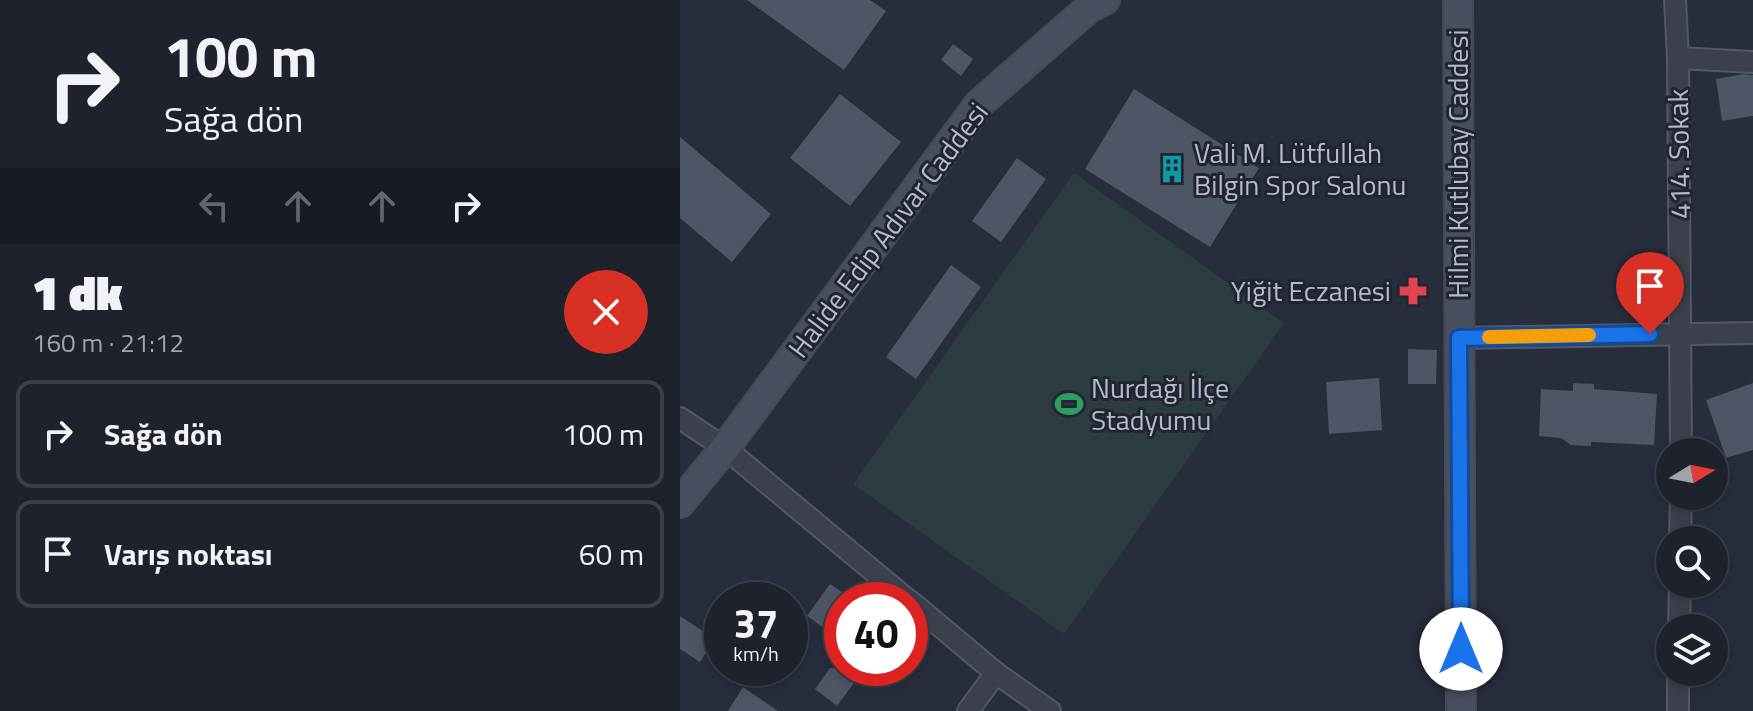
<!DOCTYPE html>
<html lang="tr">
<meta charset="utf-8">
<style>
:root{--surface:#1d222c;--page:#2a2f38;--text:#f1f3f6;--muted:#a0a4a9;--line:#3b3f48}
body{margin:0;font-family:"Titillium Web",sans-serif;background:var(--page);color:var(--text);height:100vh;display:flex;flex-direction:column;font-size:30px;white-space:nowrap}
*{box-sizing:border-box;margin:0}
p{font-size:26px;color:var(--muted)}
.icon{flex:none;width:44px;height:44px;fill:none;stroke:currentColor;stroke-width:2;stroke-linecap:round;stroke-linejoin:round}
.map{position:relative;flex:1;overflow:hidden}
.drawer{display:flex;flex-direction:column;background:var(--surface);width:680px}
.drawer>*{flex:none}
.banner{background:#1d222c;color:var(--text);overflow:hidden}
.needle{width:52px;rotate:80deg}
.buttons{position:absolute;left:976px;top:438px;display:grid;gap:16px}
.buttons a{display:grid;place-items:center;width:72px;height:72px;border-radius:50%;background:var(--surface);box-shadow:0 4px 12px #0003,0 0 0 2px var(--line);font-size:40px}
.speed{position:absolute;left:24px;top:582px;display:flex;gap:16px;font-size:40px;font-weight:700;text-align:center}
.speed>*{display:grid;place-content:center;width:104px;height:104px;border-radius:50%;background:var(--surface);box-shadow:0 4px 12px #0003,0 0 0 2px var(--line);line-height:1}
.speed small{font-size:20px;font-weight:400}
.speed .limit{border:12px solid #d22;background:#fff;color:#111}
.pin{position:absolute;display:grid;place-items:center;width:68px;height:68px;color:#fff;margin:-82px -34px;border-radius:50% 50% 50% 0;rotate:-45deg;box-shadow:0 0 8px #0007}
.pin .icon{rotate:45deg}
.me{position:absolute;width:88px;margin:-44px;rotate:0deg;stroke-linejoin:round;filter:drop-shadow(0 0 6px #0008)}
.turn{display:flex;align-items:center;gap:28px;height:168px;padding:0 32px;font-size:36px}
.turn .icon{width:104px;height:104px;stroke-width:2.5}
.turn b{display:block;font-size:56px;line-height:68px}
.lanes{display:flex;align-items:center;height:76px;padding:0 32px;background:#0003;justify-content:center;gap:40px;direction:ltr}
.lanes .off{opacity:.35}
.round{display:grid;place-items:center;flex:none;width:84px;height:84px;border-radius:42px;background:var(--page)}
.overview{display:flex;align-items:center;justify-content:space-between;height:136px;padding:0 32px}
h1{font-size:48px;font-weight:800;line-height:60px}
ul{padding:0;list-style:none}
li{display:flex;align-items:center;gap:24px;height:108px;margin:0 16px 12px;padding:0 16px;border:4px solid var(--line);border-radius:16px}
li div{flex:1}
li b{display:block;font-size:30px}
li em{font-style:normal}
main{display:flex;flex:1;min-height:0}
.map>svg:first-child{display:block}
</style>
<main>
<section class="drawer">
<div class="banner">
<div class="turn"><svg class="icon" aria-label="right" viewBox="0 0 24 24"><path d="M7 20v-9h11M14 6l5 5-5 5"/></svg><div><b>100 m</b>Sağa dön</div></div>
<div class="lanes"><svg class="icon off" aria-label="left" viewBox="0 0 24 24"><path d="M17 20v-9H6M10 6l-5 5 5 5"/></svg><svg class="icon off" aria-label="ahead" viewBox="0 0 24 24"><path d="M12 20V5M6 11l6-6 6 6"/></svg><svg class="icon off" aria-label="ahead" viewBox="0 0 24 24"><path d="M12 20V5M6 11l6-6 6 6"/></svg><svg class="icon" aria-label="right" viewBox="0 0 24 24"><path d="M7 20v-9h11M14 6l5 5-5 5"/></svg></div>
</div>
<div class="overview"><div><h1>1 dk</h1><p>160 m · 21:12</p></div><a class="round" style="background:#d93025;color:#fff"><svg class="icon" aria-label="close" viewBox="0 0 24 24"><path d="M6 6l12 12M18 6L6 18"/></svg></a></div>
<ul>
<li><svg class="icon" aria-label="right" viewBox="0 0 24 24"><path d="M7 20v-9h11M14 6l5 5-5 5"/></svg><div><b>Sağa dön</b></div><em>100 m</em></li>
<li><svg class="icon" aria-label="arrive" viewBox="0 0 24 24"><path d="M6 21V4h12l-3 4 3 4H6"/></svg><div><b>Varış noktası</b></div><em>60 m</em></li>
</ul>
</section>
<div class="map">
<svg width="1073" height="711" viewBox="0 0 1073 711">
<rect width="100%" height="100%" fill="#272d3b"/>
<path fill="#2c3c40" d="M394 173 604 323 384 634 173 484Z"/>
<path fill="#4e5565" d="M67 0H190L206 11 164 70Z
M273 44 293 59 281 76 261 60Z
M1063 74 1073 75V116L1042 121 1036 79Z
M454 89 579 168 530 247 405 169Z
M160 94 221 142 170 206 110 158Z
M0 137 91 214 52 262 0 218Z
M337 158 366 179 321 242 292 221Z
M271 265 301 287 236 379 206 357Z
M728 349 757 350 756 384H728Z
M699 378 702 430 649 434 646 382Z
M893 383 914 384V389L977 394 974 445 911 442V446L891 445 881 438 859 436 861 389 893 391Z
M1073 383V450L1046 458 1026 400Z
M150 584 162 592V641L127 616Z
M0 616 35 639 20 662 0 649Z
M150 668H185L157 706 135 689Z
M63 687 98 711H48Z"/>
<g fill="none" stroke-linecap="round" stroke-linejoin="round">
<defs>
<path id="street" d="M995 0 998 58 1001 452
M998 58 1073 62
M779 338 1073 333
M0 418 45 448 228 600
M1000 540 1001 496
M230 601 316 673 370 711
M999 628 1000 584
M288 711 316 673
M998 711V672"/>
<path id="secondary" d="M778 0 781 711
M0 503 45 448 299 104 409 8 425 0"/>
</defs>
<use href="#street" stroke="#535864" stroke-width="24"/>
<use href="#secondary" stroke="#444955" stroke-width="32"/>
<use href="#street" stroke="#3b404c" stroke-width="20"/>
<use href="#secondary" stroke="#494f5e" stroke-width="28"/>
</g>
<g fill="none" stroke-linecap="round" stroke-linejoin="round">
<defs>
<path id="route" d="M781 649 779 338 970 334"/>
</defs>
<use href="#route" stroke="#114b97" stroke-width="20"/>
<use href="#route" stroke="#1a73e8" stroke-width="14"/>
<path stroke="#f59e0b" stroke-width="14" d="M809 337 909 335"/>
</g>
<defs>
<symbol id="building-bare" viewBox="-9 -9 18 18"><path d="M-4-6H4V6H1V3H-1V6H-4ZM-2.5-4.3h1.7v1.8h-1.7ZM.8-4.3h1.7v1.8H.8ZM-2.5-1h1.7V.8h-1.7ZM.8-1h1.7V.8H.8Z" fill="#0f9aa8" stroke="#202531" stroke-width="2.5" paint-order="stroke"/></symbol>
<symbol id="pharmacy-bare" viewBox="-9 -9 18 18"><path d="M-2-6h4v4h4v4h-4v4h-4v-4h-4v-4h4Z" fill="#e0444e" stroke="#202531" stroke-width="2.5" paint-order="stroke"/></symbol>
<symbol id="stadium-bare" viewBox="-9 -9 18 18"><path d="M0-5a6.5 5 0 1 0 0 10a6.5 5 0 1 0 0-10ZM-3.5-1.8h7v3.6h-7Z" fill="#2e9e5b" stroke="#202531" stroke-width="2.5" paint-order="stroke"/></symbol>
</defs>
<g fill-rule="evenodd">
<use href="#building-bare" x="472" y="149" width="40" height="40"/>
<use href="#pharmacy-bare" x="713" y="271" width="40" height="40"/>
<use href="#stadium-bare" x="369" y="384" width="40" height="40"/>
</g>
<g text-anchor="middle" stroke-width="6" stroke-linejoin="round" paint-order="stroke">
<g font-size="28" fill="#b7bbc7" stroke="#202531" text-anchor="start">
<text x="514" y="163">Vali M. Lütfullah<tspan x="514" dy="32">Bilgin Spor Salonu</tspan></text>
<text x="711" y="301" text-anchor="end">Yiğit Eczanesi</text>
<text x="411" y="398">Nurdağı İlçe<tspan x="411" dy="32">Stadyumu</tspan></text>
</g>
<g font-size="28" fill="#b7bbc7" stroke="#202531">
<text transform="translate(999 154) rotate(-91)" y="10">414. Sokak</text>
<text transform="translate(778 164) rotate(-90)" y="10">Hilmi Kutlubay Caddesi</text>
<text transform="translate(208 230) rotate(-53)" y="10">Halide Edip Adıvar Caddesi</text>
</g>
</g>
</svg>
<div class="buttons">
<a><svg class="needle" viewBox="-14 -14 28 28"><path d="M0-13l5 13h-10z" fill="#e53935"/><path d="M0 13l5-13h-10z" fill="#a0a4a9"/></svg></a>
<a><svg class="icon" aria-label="search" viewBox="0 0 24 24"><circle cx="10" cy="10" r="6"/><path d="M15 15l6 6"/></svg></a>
<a><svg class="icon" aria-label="layers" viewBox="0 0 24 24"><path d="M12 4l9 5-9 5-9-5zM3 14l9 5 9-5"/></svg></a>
</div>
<div class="speed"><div>37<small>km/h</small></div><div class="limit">40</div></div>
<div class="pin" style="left:970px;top:334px;background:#d93025"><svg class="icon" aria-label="arrive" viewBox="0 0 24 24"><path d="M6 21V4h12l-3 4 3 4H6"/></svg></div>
<svg class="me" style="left:781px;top:649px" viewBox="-20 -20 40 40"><circle r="19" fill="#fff"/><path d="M0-13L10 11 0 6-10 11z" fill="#1a73e8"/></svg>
</div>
</main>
